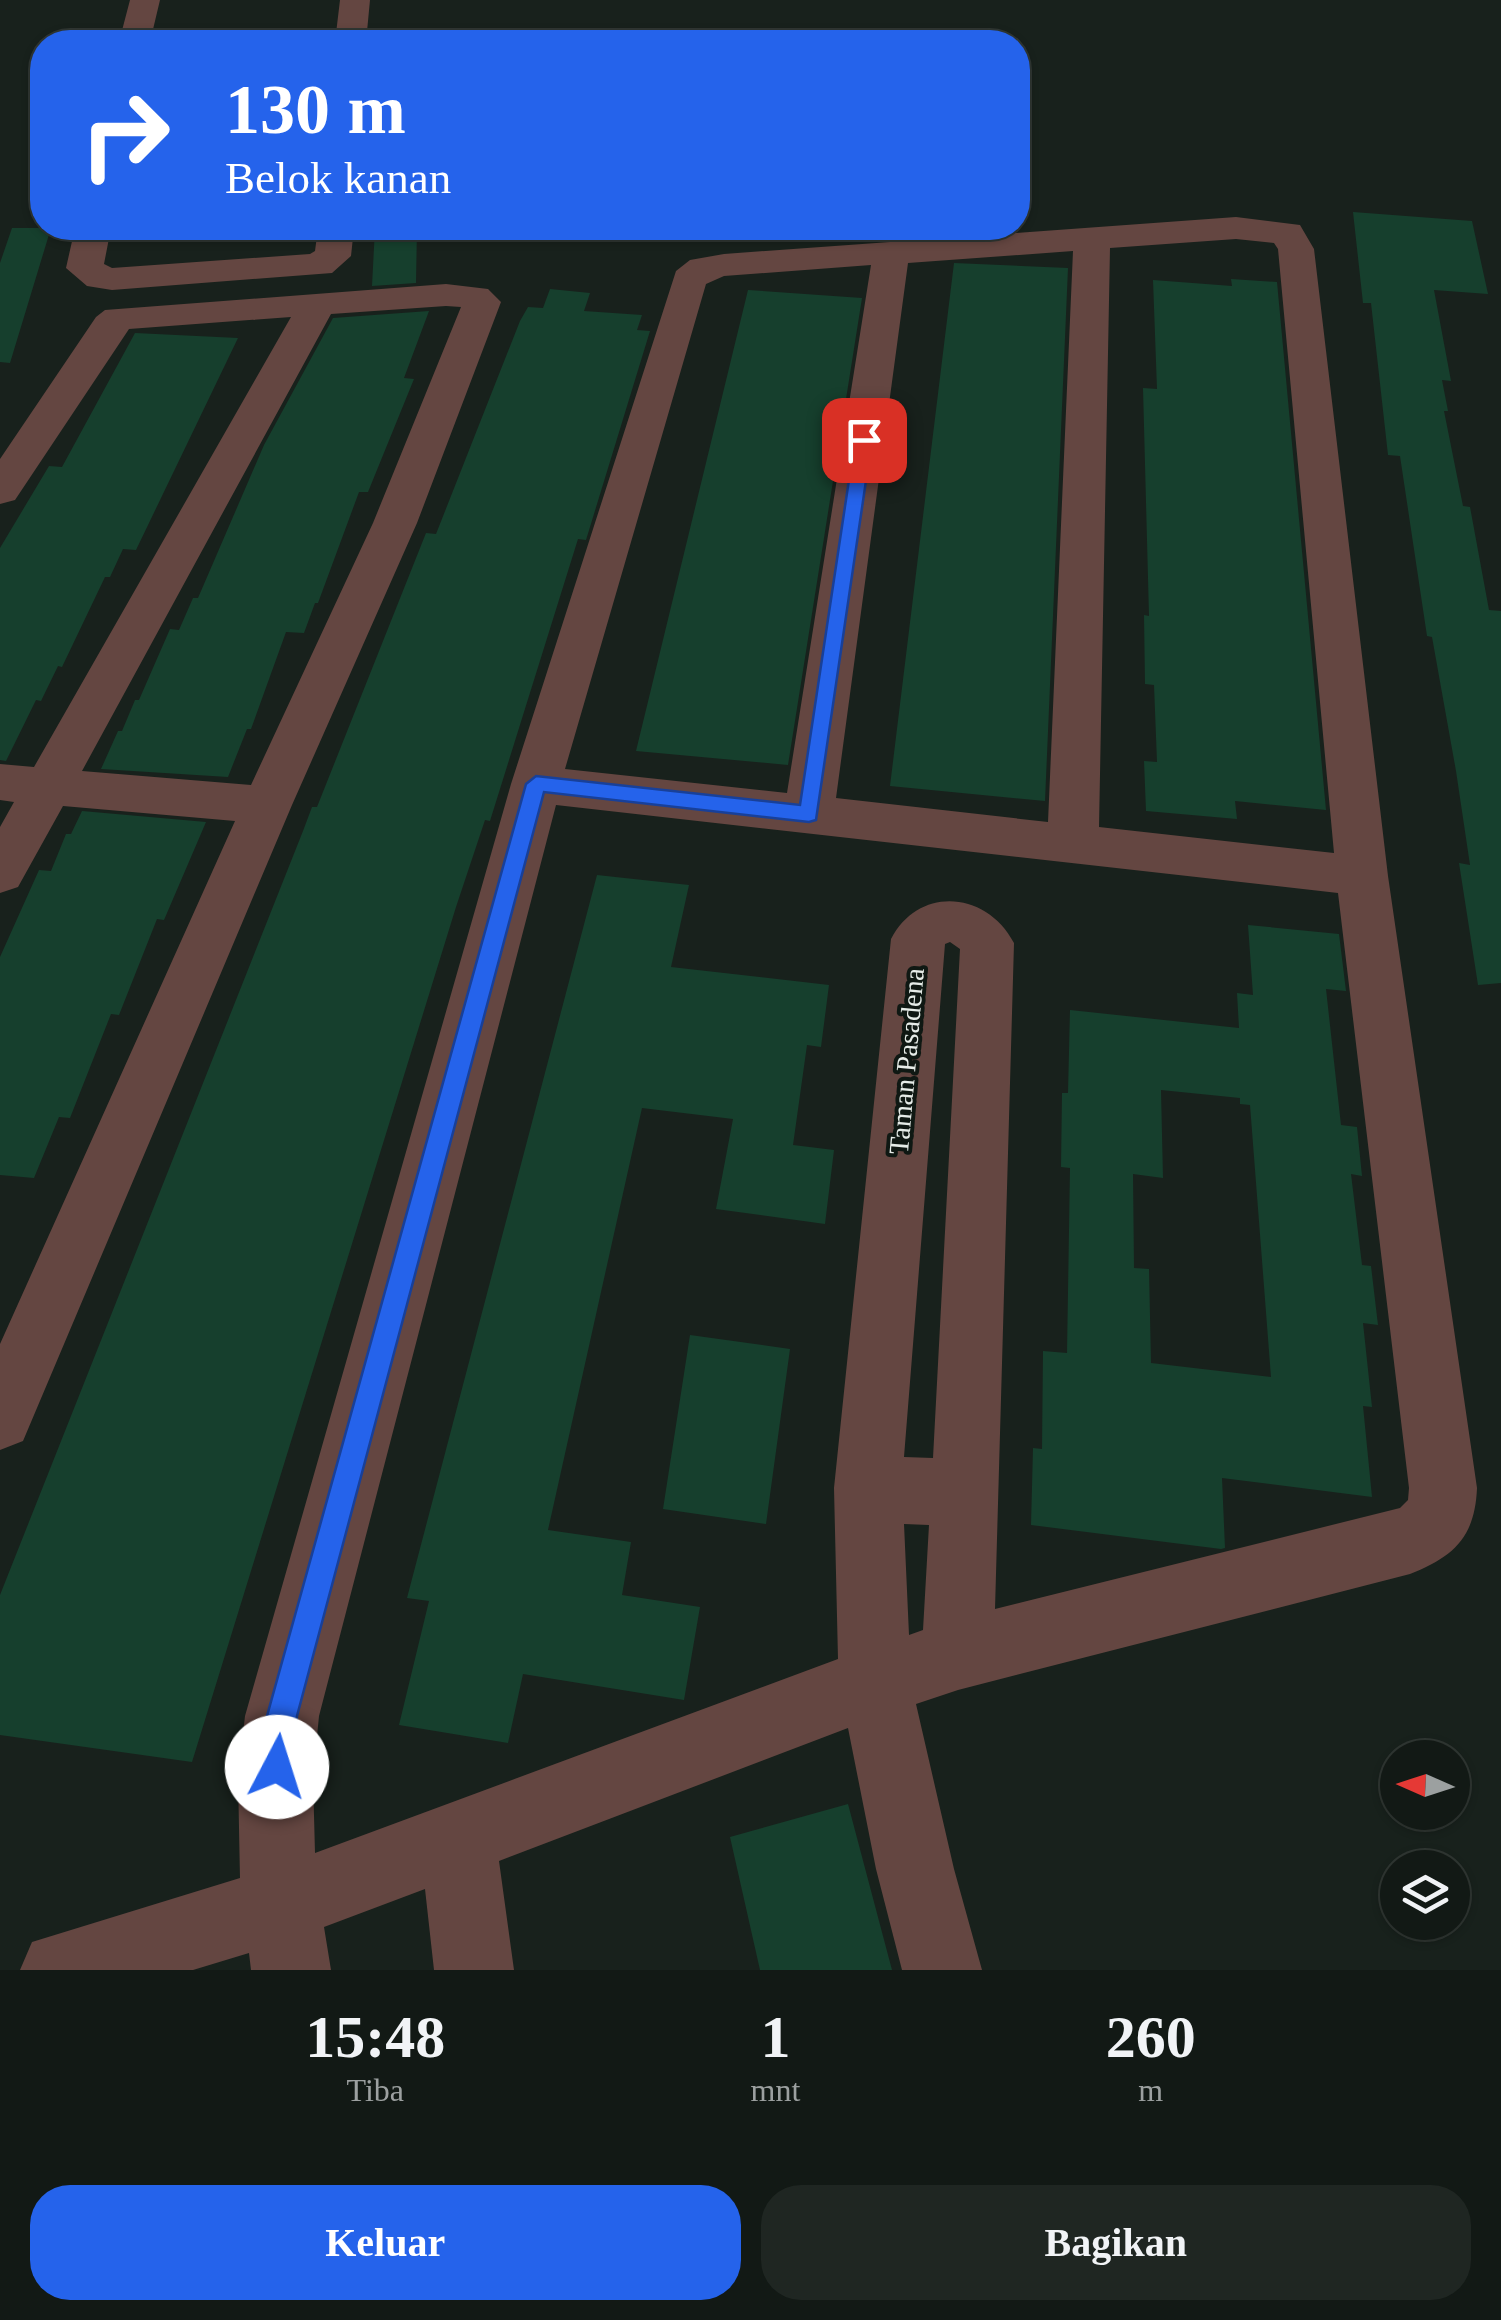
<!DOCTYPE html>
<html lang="id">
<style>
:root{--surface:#121915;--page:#1f2622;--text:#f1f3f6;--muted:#9ca0a0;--line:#313834;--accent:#2563eb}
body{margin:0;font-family:Georgia,serif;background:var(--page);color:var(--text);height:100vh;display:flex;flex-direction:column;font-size:38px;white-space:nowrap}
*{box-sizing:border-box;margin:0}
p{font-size:32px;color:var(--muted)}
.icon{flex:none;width:55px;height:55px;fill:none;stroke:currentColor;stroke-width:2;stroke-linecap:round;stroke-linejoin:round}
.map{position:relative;height:1970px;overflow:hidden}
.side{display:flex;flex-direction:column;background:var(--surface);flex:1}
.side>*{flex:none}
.hud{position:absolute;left:30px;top:30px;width:1000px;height:210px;border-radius:40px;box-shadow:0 2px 8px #0004,0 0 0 2px var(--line);background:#2563eb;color:#fff;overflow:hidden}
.needle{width:65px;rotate:273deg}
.controls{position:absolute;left:1380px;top:1740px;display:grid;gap:20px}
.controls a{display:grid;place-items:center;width:90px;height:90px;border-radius:50%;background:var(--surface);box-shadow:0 2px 8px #0004,0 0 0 2px var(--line);font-size:50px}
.pin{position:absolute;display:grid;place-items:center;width:85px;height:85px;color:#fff;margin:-42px;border-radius:20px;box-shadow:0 5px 15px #0006}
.me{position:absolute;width:110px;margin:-55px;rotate:5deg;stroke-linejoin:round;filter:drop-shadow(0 0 8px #0008)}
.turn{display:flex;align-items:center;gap:35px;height:210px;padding:0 30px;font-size:45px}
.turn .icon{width:130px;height:130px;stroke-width:2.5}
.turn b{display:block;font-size:70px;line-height:85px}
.eta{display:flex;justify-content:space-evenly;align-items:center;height:170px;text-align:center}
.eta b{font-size:60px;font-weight:700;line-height:70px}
.action{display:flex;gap:20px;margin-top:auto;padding:20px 30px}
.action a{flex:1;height:115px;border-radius:40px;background:var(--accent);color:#fff;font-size:40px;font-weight:700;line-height:115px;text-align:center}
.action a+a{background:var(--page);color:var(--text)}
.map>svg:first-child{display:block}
</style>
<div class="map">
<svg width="1501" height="1970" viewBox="0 0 1501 1970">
<rect width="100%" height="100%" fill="#18211c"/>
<path fill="#163f2d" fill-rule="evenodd" d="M1353 212 1472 221 1488 294 1434 290 1451 381 1442 380 1448 411H1444L1463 506 1470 507 1489 610 1501 611V983L1478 985 1459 863 1470 865 1456 771 1432 637 1427 636 1400 456 1388 455 1371 303H1363Z
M12 228H51L10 363 0 362V263Z
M375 228H417L416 283 372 286Z
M954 263 1068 268 1045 801 890 786Z
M1231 279 1277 282 1326 810 1235 801 1237 819 1146 811 1144 761 1157 762 1154 685 1145 684 1144 615 1149 616 1143 388 1157 389 1153 280 1232 286Z
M550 289 590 293 584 311 642 315 637 330 650 331 586 540 578 539 490 821 485 820 456 907 192 1762 0 1735V1595L303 831 312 807H317L426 533 436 534 520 321 528 307 543 308Z
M748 290 862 298 788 765 636 751Z
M429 311 404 378 414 379 368 492H359L318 603H315L304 633 286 632 251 729H247L228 777 101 769 118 731H122L135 700H139L170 629 179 630 193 598H198L264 445 333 318Z
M135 333 238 338 136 550 123 549 110 577H105L62 667 58 666 41 701 36 700 6 761 0 760V548L49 466 62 467Z
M82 811 206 822 164 920 157 919 119 1015 111 1014 70 1118 59 1117 34 1178 0 1175V957L39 870 51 871 66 834H71Z
M597 875 689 885 671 967 829 985 821 1047 807 1045 793 1145 834 1150 825 1224 716 1209 733 1119 642 1108 548 1530 631 1542 622 1595 700 1607 684 1700 523 1674 508 1743 399 1725 429 1601 407 1598Z
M1248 925 1339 934 1346 991 1326 989 1341 1125 1357 1127 1362 1176 1351 1174 1362 1265 1371 1266 1378 1325 1363 1323 1372 1407 1363 1406 1372 1497 1222 1478 1225 1548 1221 1549 1031 1525 1033 1448 1042 1449 1043 1351 1067 1353 1070 1168 1061 1167 1062 1093H1068L1070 1010 1239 1028 1237 993 1253 995ZM1161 1090 1240 1098V1104L1250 1105 1271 1377 1151 1363 1149 1269 1134 1268 1133 1174 1163 1178Z
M690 1335 790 1349 766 1524 663 1509Z
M848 1804 892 1970H760L730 1837Z"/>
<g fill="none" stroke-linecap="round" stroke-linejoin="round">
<path fill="#644641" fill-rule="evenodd" d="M130 0H160L150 42H119Z
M340 0H370L366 42H335Z
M1236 217 1300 225 1314 249 1388 876 1477 1488C1475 1538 1453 1557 1410 1574L958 1690 916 1704 954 1869 982 1970H902L876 1869 848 1728 499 1861 514 1970H434L425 1889 324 1927 331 1970H251L249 1953 193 1970H20L32 1942 240 1878 238 1777 245 1716 511 784 676 271 690 260 724 254ZM1236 239 1274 243 1278 249 1334 853 1099 827 1110 248ZM1073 251 1048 822 836 798 908 263ZM871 265 787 793 565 769 706 284 724 276ZM556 805 1338 893 1409 1488 1408 1500 1400 1508 995 1609 1014 943C987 891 919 885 891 939L834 1488 838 1659 315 1853 313 1777 319 1716ZM950 942 960 949 933 1458 904 1457 945 944ZM904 1524 929 1525 923 1630 909 1635Z
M75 228H111L104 264 112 268 310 254 315 251 318 228H354L351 256 332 273 112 290 87 286 66 268Z
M446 284 488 289 501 302 417 523 292 805 23 1441 0 1450V1344L235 821 63 806 18 887 0 893V827L14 802 0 800V764L34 767 291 317 129 329 15 500 0 504V459L96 317 105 310ZM446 306 461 307 373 523 251 785 82 771 331 314Z"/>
</g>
<path fill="#2563eb" stroke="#184099" stroke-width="2.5" d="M864 435 872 440 816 820 809 822 544 792 297 1716 288 1778 277 1782 266 1778 262 1767 267 1716 526 784 536 776 800 805 855 440Z"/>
<g text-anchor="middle" stroke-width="8" stroke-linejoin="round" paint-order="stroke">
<g font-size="28" fill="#e6ece8" stroke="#0f1813">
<text transform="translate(906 1061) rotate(-85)" y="10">Taman Pasadena</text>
</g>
</g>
</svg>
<div class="controls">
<a><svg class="needle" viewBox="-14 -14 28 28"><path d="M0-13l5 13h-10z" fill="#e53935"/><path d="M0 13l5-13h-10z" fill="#9ca0a0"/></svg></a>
<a><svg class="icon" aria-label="layers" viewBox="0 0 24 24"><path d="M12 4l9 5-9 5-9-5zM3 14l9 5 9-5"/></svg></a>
</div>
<div class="pin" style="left:864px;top:440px;background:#d93025"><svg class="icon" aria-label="arrive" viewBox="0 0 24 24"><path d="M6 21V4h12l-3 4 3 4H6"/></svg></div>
<svg class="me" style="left:277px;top:1767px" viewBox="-20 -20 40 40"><circle r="19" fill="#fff"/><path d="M0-13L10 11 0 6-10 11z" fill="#2563eb"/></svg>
<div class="hud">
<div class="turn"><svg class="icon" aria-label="right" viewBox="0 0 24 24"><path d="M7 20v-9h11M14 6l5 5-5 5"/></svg><div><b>130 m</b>Belok kanan</div></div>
</div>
</div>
<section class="side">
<div class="eta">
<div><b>15:48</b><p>Tiba</p></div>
<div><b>1</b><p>mnt</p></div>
<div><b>260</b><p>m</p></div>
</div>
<div class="action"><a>Keluar</a><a>Bagikan</a></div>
</section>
